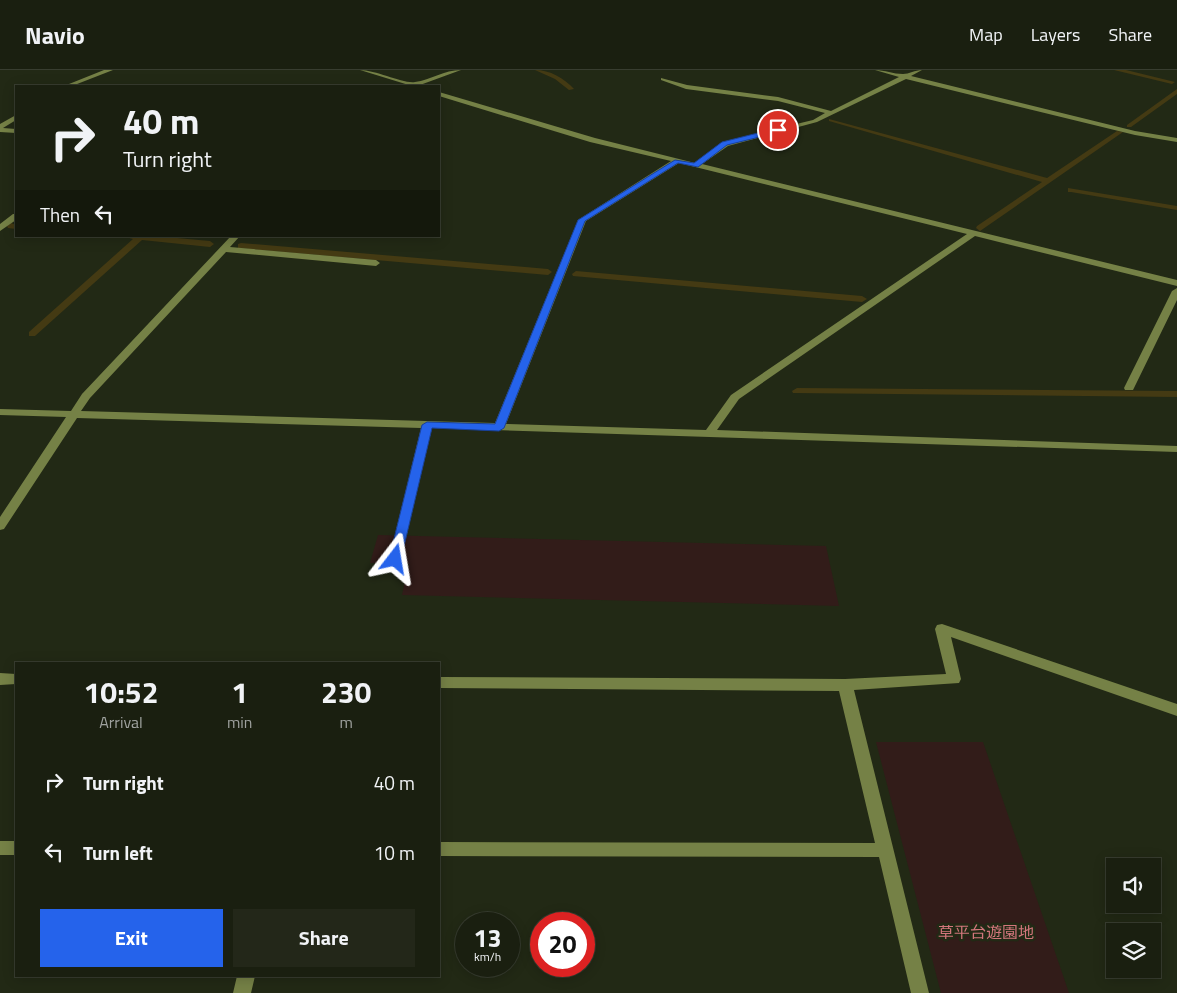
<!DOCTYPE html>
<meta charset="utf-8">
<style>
:root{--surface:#1a1f10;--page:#232719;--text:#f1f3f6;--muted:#9fa29f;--line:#383d30;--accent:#2563eb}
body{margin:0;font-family:"Titillium Web","Noto Sans JP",sans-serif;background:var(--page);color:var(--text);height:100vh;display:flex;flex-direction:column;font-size:19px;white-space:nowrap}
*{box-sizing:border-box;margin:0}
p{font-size:16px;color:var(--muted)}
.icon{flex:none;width:28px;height:28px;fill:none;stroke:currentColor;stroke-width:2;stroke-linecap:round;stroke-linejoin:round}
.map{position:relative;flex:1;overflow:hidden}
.panel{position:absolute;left:15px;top:592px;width:425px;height:315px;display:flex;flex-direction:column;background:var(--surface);border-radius:0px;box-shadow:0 2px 12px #0003,0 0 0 1px var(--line)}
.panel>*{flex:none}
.top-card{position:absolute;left:15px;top:15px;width:425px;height:152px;border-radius:0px;box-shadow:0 2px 12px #0003,0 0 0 1px var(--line);background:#1a1f10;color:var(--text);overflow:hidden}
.tools{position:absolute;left:1106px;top:788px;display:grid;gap:10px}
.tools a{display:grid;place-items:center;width:55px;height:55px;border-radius:0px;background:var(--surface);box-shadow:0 2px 12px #0003,0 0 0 1px var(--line);font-size:25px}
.speed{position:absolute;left:455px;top:842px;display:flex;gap:10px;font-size:25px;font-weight:700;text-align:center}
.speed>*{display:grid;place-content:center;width:65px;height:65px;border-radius:50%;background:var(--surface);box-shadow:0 2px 12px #0003,0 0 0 1px var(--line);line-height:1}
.speed small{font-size:12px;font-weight:400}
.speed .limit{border:8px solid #d22;background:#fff;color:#111}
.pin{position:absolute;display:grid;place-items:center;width:42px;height:42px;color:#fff;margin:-21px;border:2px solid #fff;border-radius:50%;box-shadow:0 1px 5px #0007}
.me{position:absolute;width:55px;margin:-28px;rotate:14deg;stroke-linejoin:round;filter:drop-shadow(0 0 4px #0008)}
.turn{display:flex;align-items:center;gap:18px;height:105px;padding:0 25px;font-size:22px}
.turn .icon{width:65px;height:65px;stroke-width:2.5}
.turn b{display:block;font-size:35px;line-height:42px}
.then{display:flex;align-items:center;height:48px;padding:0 25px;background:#0003;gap:10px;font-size:19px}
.eta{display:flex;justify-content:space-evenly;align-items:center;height:85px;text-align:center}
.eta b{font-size:30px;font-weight:700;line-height:35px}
.action{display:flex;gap:10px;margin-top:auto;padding:10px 25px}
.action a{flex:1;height:58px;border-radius:0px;background:var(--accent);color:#fff;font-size:20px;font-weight:700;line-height:58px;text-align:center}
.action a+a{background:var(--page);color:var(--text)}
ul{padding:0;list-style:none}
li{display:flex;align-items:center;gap:15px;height:70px;padding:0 25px}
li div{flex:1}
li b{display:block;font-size:19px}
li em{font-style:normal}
header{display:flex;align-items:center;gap:30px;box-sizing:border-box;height:70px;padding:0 25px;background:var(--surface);border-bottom:1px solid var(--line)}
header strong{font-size:24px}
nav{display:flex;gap:28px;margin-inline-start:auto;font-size:18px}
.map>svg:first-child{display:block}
</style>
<header>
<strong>Navio</strong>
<nav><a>Map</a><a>Layers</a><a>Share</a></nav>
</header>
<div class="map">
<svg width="1177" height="923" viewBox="0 0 1177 923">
<rect width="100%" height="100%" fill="#222915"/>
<path fill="#321c19" d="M378 465 826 476 839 536 402 525 409 494 370 493Z
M876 672H983L1069 923H941Z"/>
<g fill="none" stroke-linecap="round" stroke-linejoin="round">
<path fill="#443a13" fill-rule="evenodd" d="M535 0C550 0 564 8 574 19L569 20 555 9Z
M1114 0H1126L1175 12 1172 14Z
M1177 19V24L1131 57H1127V55Z
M829 49 1047 108 1117 61 1123 62 980 161 976 158 977 156 1042 112 829 51Z
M1068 118 1177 136V140L1071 122H1068Z
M11 153 16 155V159L8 158 7 156Z
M122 166H155L210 171 214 174 210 177 142 170 35 266H29V262L133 169Z
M241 173 548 199 552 202 548 205 238 178V174Z
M576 201 862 226 867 229 862 232 573 206 572 204Z
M797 318 1177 321V327L793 323 792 321Z"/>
<path fill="#758146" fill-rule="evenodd" d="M104 0H113L72 16H64Z
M360 0C376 0 403 14 415 12 431 10 444 0 461 0L420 15 421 16H412Z
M875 0C885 0 893 4 903 4 909 4 915 0 922 0L911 6 1135 61 1177 68V72L1135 65 906 9 817 52 728 76 702 94 1177 210V216L975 166 739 329 717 360 1177 376V382L432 358 401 489 395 493 389 489 421 358 77 348 4 459 0 460V447L66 347 0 345V339L71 341 82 324 231 166H240L230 177 376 190 380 193 376 196 226 182 90 328 81 341 495 353 578 150 671 91 590 72 439 26V22L595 68 695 93 722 72 813 50 825 43 778 31 686 19 661 10V8L687 15 778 27 831 41 899 7ZM679 93 967 164 731 325 706 360 506 354 586 151Z
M16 45V50L3 58 16 59V63L0 62V54Z
M13 144H16V150L0 161V154Z
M1177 218V230L1134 318 1133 320H1125L1124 318 1172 221Z
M942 554 1177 634V646L951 567 961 609 959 613 854 620 929 923H911L879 787 439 786V772L875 773 839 621 439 618V607L845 609 946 604 935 559 937 555Z
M0 603 16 604V614L0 615Z
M0 771H16V785H0Z
M237 906H255L251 923H233Z"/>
</g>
<path fill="#2563eb" stroke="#184099" d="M778 58 780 59V62L727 75 698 97 678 93 585 151 504 358 499 361 432 358 401 489 399 492H391L389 489 422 355 427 352 495 354 578 150 675 90 694 93 722 72Z"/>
<g text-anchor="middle" stroke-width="5" stroke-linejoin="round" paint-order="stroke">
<g font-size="16" fill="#d2767c" stroke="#222915">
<text x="986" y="868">草平台遊園地</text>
</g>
</g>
</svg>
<div class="tools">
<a><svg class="icon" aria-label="sound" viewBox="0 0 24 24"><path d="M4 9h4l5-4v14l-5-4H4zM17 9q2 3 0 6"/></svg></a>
<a><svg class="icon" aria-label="layers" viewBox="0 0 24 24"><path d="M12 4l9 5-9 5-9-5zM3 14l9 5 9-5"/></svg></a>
</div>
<div class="speed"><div>13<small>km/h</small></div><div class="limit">20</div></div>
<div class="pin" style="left:778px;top:60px;background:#d93025"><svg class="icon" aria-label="arrive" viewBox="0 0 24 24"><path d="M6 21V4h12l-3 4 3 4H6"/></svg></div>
<svg class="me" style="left:395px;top:489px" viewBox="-20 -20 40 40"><path d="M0-17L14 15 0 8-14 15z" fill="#2563eb" stroke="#fff" stroke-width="4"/></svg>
<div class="top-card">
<div class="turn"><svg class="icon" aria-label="right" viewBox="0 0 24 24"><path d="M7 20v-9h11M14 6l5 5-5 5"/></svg><div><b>40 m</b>Turn right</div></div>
<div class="then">Then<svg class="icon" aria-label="left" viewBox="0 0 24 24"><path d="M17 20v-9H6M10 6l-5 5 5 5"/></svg></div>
</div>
<section class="panel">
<div class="eta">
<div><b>10:52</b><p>Arrival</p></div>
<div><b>1</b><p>min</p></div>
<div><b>230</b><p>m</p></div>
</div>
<ul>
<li><svg class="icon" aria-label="right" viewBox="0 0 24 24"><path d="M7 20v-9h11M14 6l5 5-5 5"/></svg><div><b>Turn right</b></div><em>40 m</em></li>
<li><svg class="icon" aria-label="left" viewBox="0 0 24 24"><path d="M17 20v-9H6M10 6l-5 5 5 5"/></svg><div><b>Turn left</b></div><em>10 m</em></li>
</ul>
<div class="action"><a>Exit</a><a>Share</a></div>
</section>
</div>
